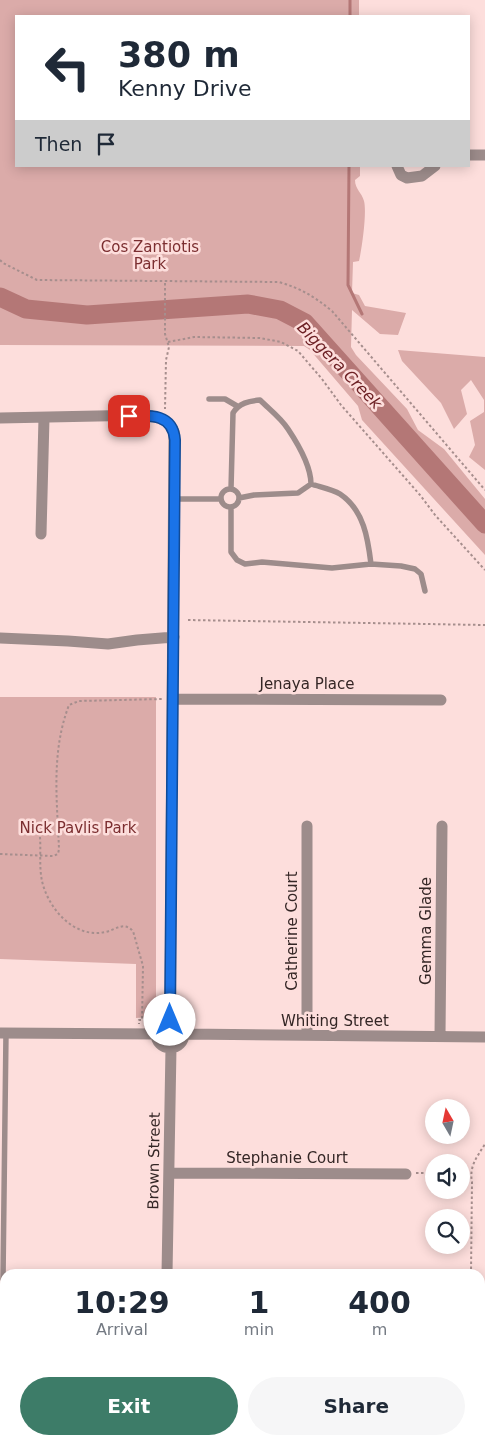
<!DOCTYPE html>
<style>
:root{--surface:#fff;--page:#f6f6f7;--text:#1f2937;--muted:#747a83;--accent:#3d7c68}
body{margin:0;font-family:"DejaVu Sans",sans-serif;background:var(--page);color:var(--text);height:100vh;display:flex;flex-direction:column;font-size:19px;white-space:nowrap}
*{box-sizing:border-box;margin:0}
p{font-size:16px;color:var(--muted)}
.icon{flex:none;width:28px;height:28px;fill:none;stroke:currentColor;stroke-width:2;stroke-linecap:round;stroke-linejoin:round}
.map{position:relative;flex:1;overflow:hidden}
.side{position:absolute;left:0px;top:1269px;width:485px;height:176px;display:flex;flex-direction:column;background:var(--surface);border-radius:15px 15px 0 0;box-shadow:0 2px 12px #0003}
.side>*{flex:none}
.hud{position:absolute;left:15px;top:15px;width:455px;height:152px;border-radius:0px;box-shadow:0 2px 12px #0003;background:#fff;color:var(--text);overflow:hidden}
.needle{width:32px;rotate:351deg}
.controls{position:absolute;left:425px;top:1099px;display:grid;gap:10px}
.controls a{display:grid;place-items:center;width:45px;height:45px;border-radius:50%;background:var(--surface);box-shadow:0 2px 12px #0003;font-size:25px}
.pin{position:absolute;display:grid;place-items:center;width:42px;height:42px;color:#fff;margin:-21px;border-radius:10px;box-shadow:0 2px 8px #0006}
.me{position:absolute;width:55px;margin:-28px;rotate:0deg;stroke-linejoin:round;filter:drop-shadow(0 0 4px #0008)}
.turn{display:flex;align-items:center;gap:18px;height:105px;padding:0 20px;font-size:22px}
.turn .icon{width:65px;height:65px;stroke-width:2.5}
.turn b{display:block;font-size:35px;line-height:42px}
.then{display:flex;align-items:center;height:48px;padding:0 20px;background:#0003;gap:10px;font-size:19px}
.eta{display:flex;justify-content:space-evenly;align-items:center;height:85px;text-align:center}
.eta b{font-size:30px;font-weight:700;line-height:35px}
.cta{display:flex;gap:10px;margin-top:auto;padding:10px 20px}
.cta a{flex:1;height:58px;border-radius:30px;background:var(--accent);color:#fff;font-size:20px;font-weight:700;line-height:58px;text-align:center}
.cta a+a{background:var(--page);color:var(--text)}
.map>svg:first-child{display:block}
</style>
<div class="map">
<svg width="485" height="1444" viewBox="0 0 485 1444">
<rect width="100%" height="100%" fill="#fddedc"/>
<path fill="#dbaba9" d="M0 0H359V16H16V166H360V176L355 180C355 189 362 193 364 201 367 212 362 248 359 261L353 262 352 293 359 295 365 306 406 313 398 335 380 334 352 310 351 347 356 355 407 409 418 430 444 449 485 499V555L362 420 358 406 310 350 304 346 0 345Z
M398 350 485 357V470L469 457 475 445 470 421 484 412V400L471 380 461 390 467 414 454 429 441 403 402 361Z
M0 697H156V1008L149 1017 136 1018V964L0 959Z
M485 1372V1438L482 1444H444L447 1440H480V1381Z"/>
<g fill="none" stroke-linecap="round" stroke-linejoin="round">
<path stroke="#b47776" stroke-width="3" d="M350 16V0
M349 166 348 285 362 314"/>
<path stroke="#b47776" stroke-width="19" d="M0 297 26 309 87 315 248 304 280 310 305 323 485 524
M480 1418 485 1410
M464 1444 466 1440"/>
<path stroke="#a68e8d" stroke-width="2" stroke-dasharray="2.5 2.5" stroke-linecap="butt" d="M0 260 3 263 37 280 279 282C300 288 315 297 332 311L485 490
M165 283V334L169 347 166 360 165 409
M168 342 194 337 260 338 281 342 298 351 322 379 341 405 420 495 435 515 485 570
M188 620 485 625
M40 837C41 851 39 867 42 881 48 908 74 939 105 932 116 930 123 921 133 931L143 966 142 1020H139V1024
M0 854 53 856 58 854 59 849C57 800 51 752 69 705L79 701 162 699
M416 1173H434
M461 1173H471
M471 1274 472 1182C469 1166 477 1157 485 1144"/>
<path stroke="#9d8c8b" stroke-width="5.5" d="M209 399H225L237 406
M311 484C320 487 332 489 340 494 364 510 368 539 371 564
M231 489 233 413C239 403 249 401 260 400 269 409 281 418 288 429 298 444 311 466 311 484L298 493 254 495 239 498
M221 498a9 9 0 1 1 18 0a9 9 0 1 1-18 0Z
M174 499H221
M231 507V552L237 560 245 564 262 562 332 568 371 564 401 566 415 569 421 574 425 591
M3 1279 6 1033
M0 1347H5"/>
<path stroke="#9d8c8b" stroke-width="11" d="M469 155H485
M397 166 401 175 407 178 422 176 435 166
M0 418 146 415C160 418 168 419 174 432L170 1020
M41 534 44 418
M0 638 68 641 108 644 137 640 174 637
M174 699 441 700
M307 826V1035
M156 1034a14 14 0 1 1 28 0a14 14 0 1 1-28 0Z
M0 1033 156 1034
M185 1034 485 1037
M440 1036 442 826
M169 1173 406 1174
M167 1274 171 1048
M165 1444V1440"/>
</g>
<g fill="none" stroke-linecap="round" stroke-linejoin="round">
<defs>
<path id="route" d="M129 416C151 415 173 414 175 440L170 1020"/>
</defs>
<use href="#route" stroke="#114b97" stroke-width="12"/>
<use href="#route" stroke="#1a73e8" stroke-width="9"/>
</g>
<g text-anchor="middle" stroke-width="5" stroke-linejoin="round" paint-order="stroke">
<g font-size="15" fill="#7b2e30" stroke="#fddedc">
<text x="150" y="252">Cos Zantiotis<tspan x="150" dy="17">Park</tspan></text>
<text x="78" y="833">Nick Pavlis Park</text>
</g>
<g font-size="15" fill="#342625" stroke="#fddedc">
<text x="307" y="689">Jenaya Place</text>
<text transform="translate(292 931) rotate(-90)" y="5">Catherine Court</text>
<text transform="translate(426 931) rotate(-90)" y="5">Gemma Glade</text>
<text x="335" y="1026">Whiting Street</text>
<text x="287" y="1163">Stephanie Court</text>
<text transform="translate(154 1161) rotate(-89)" y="5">Brown Street</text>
</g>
<g font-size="16" font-style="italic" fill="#6d2125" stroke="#fddedc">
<text transform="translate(340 365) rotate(46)" y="6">Biggera Creek</text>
</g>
</g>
</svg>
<div class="controls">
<a><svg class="needle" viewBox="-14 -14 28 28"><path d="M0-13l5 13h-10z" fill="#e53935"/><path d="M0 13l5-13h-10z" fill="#747a83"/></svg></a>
<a><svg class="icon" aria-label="sound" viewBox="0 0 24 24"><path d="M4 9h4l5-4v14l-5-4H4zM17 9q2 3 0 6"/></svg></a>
<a><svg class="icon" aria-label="search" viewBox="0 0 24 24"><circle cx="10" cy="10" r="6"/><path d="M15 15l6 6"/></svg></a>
</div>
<div class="pin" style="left:129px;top:416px;background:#d93025"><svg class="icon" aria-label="arrive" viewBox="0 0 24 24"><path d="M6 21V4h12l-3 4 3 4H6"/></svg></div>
<svg class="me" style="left:170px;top:1020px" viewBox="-20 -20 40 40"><circle r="19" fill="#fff"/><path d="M0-13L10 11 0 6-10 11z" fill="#1a73e8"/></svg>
<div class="hud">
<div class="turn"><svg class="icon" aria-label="left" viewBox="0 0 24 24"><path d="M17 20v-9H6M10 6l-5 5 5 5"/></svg><div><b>380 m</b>Kenny Drive</div></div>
<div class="then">Then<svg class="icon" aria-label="arrive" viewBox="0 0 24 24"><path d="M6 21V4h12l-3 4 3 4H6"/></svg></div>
</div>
<section class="side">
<div class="eta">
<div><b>10:29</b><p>Arrival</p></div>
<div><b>1</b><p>min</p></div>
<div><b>400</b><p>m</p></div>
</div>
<div class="cta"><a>Exit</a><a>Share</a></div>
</section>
</div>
